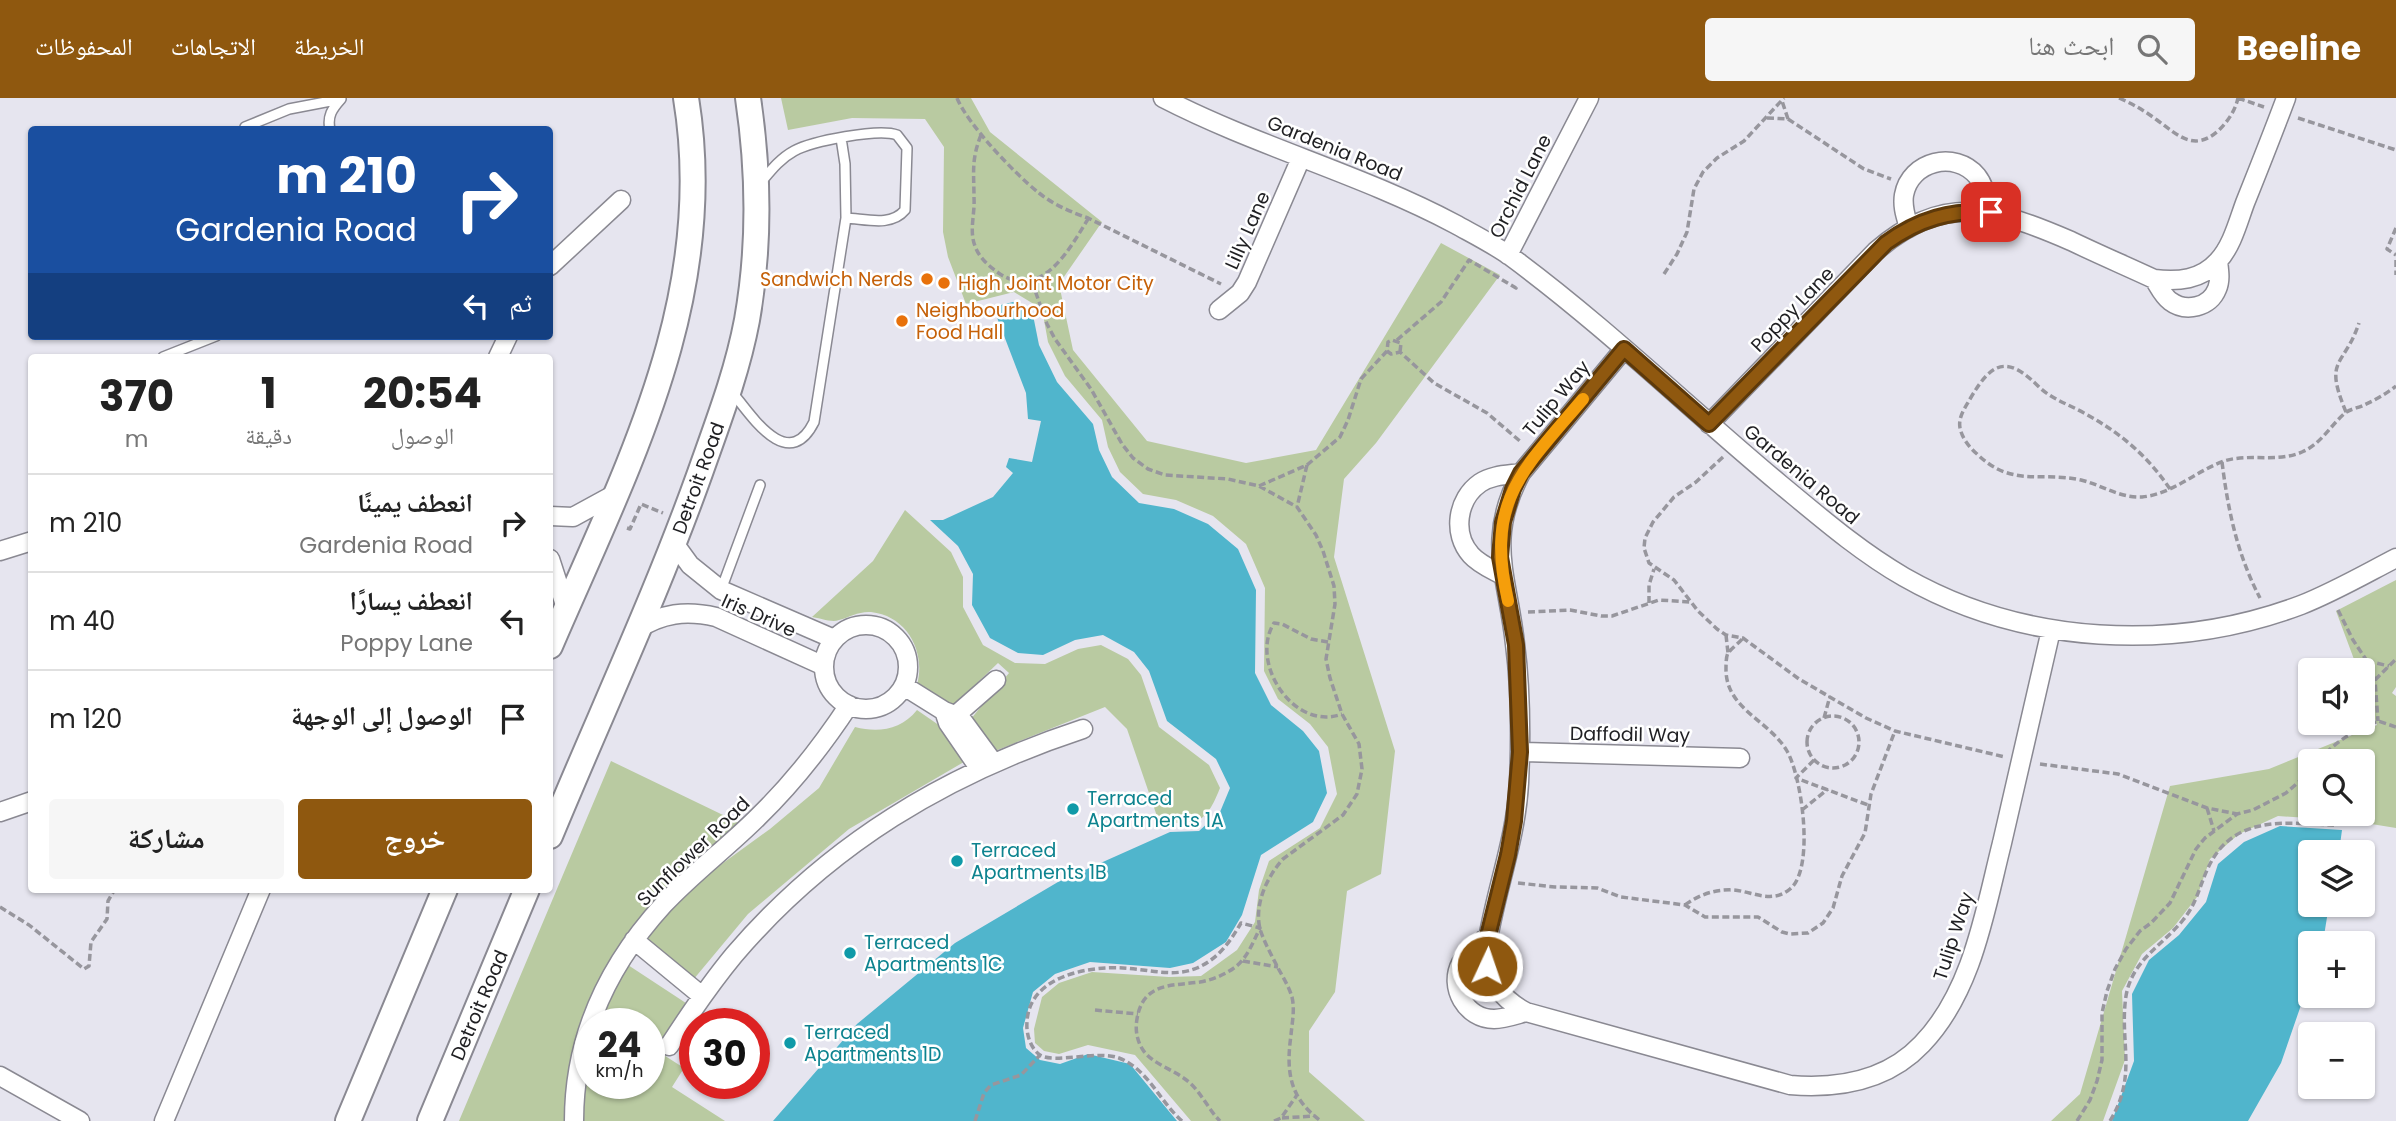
<!DOCTYPE html>
<html lang="ar">
<meta charset="utf-8">
<style>
:root{--surface:#fff;--page:#f6f6f6;--text:#222;--muted:#767676;--line:#e0e0e0;--accent:#8f580f}
body{margin:0;font-family:Poppins,"Noto Naskh Arabic",sans-serif;background:var(--page);color:var(--text);direction:rtl;height:100vh;display:flex;flex-direction:column;font-size:26px;white-space:nowrap}
*{box-sizing:border-box;margin:0}
p{font-size:23px;color:var(--muted)}
.icon{flex:none;width:38px;height:38px;fill:none;stroke:currentColor;stroke-width:2;stroke-linecap:round;stroke-linejoin:round}
.map{position:relative;flex:1;overflow:hidden;direction:ltr}
.details{position:absolute;left:28px;top:256px;width:525px;height:539px;display:flex;flex-direction:column;background:var(--surface);border-radius:7px;box-shadow:0 2px 5px #0004;direction:rtl}
.details>*{flex:none}
.top-card{position:absolute;left:28px;top:28px;width:525px;height:214px;border-radius:7px;box-shadow:0 2px 5px #0004;direction:rtl;background:#1a4fa0;color:#fff;overflow:hidden}
.controls{position:absolute;left:2298px;top:560px;display:grid;gap:14px}
.controls a{display:grid;place-items:center;width:77px;height:77px;border-radius:7px;background:var(--surface);box-shadow:0 2px 5px #0004;font-size:35px}
.speed{position:absolute;left:574px;top:910px;display:flex;gap:14px;font-size:35px;font-weight:700;text-align:center}
.speed>*{display:grid;place-content:center;width:91px;height:91px;border-radius:50%;background:var(--surface);box-shadow:0 2px 5px #0004;line-height:1}
.speed small{font-size:18px;font-weight:400}
.speed .limit{border:10px solid #d22;background:#fff;color:#111}
.pin{position:absolute;display:grid;place-items:center;width:60px;height:60px;color:#fff;margin:-30px;border-radius:14px;box-shadow:0 4px 10px #0006}
.me{position:absolute;width:77px;margin:-38px;rotate:3deg;stroke-linejoin:round;filter:drop-shadow(0 0 5px #0008)}
.turn{display:flex;align-items:center;gap:24px;height:147px;padding:0 21px;font-size:32px}
.turn .icon{width:91px;height:91px;stroke-width:2.5}
.turn b{display:block;font-size:49px;line-height:60px}
.then{display:flex;align-items:center;height:66px;padding:0 21px;background:#0003;gap:14px;font-size:26px}
.eta{display:flex;justify-content:space-evenly;align-items:center;height:119px;text-align:center}
.eta b{font-size:42px;font-weight:700;line-height:49px}
.cta{display:flex;gap:14px;margin-top:auto;padding:14px 21px}
.cta a{flex:1;height:80px;border-radius:7px;background:var(--accent);color:#fff;font-size:28px;font-weight:700;line-height:80px;text-align:center}
.cta a+a{background:var(--page);color:var(--text)}
ul{padding:0;list-style:none}
li{display:flex;align-items:center;gap:21px;height:98px;padding:0 21px;border-top:2px solid var(--line)}
li div{flex:1}
li b{display:block;font-size:26px}
li em{font-style:normal}
header{display:flex;align-items:center;gap:42px;box-sizing:border-box;height:98px;padding:0 35px;background:var(--accent);color:#fff}
header strong{font-size:33px}
nav{display:flex;gap:38px;margin-inline-start:auto;font-size:24px}
.search{width:490px;height:63px;background:var(--page);display:flex;align-items:center;gap:18px;box-sizing:border-box;padding:0 24px;border-radius:7px;color:var(--muted);font-size:26px}
.map>svg:first-child{display:block}
</style>
<header>
<strong>Beeline</strong>
<div class="search"><svg class="icon" aria-label="search" viewBox="0 0 24 24"><circle cx="10" cy="10" r="6"/><path d="M15 15l6 6"/></svg>ابحث هنا</div>
<nav><a>الخريطة</a><a>الاتجاهات</a><a>المحفوظات</a></nav>
</header>
<div class="map">
<svg width="2396" height="1023" viewBox="0 0 2396 1023">
<rect width="100%" height="100%" fill="#e6e5ef"/>
<path fill="#b9caa1" fill-rule="evenodd" d="M781 0H971L990 34 1102 124 1059 186 1073 252 1147 343 1246 365 1316 352 1441 145 1500 177 1376 345 1344 381 1334 459 1395 653 1381 776 1347 793 1335 894 1309 933V974L1365 1023H1191L1135 957 1088 947 1059 956 1044 953 1035 945 1034 931 1042 899 1059 885 1092 874 1169 879 1201 878 1237 852 1255 824 1259 792 1269 763 1320 730 1337 696 1328 649 1310 626 1278 601 1264 573 1265 490 1246 446 1213 418 1176 402 1143 396 1120 374 1108 349 1102 322 1065 278 1048 244 1042 211 1014 194 966 206 948 159 943 134 944 49 925 21 852 20 788 32Z
M905 412 951 454 963 479V509L983 547 1015 565 1045 566 1078 551 1101 547 1128 561 1141 577 1159 629 1209 667 1220 690C1215 702 1209 718 1196 723 1185 727 1172 723 1160 727L1127 631 1105 609 995 653 970 622 1009 575 998 565 952 609 917 587C926 555 908 518 871 514 859 513 850 519 839 522 832 525 820 520 812 519L873 463Z
M2396 482V589L2392 595 2396 598V730L2353 723 2278 718 2239 736 2210 761 2197 799 2173 830 2142 856 2122 893 2125 962 2103 1023H2051L2080 996 2170 688 2269 671 2377 627 2363 586 2362 572H2358L2336 513ZM2310 663H2362V716H2310Z
M917 612 959 641 969 661 849 731 748 816 688 888 636 854 686 792 770 731 819 690 855 629C878 635 901 632 917 612Z
M611 663 750 730 678 783 599 886 571 1023H459Z
M628 867 695 911 659 954 684 970 672 989 725 1023H583L586 964 590 953V985H649V926H599L610 892Z"/>
<path fill="#50b5cc" d="M1013 204 1033 217 1039 247 1057 284 1093 326 1099 352 1112 379 1139 405 1174 411 1208 426 1238 451 1256 492 1255 575 1271 607 1303 633 1319 653 1327 695 1313 724 1261 757 1242 817 1226 844 1193 865 1170 870 1090 864 1055 876 1033 894 1023 930 1026 950 1040 962 1060 966 1088 956 1130 966 1177 1023H773L857 926 955 845 1058 784 1170 734 1199 733 1220 714 1230 690 1216 661 1167 623 1149 573 1134 554 1103 537 1075 542 1043 557 1018 555 990 540 972 507 973 476 958 448 930 422H943L993 399 1013 375 1006 369 1009 360 1032 364 1041 323 1028 321 1026 295 993 209Z
M2280 728 2342 732 2339 754H2310V807H2329L2323 844 2310 845V881L2281 965 2248 1023H2112L2134 963 2132 896 2149 862 2179 837 2206 804 2218 766 2244 744Z"/>
<g fill="none" stroke-linecap="round" stroke-linejoin="round">
<defs>
<path id="lane" d="M245 29 289 11 341 1
M330 32C327 18 332 11 341 1
M762 83C772 71 781 60 794 53 812 43 879 30 897 37L907 50 905 112C891 129 866 121 846 120
M163 259 216 238
M732 294C751 317 788 376 814 324L846 120 845 66 841 40
M721 492 760 387"/>
<path id="street" d="M1163 0C1258 49 1361 76 1455 126 1473 136 1493 146 1510 158 1605 228 1690 311 1780 386 1820 419 1859 453 1904 479 2023 547 2173 555 2301 507 2334 494 2365 476 2396 460
M1909 130C1906 119 1902 109 1904 97 1910 63 1955 52 1977 78 1985 88 1987 102 1991 115
M1508 157 1589 0
M550 168 621 102
M2154 181C2159 189 2163 198 2170 203 2186 215 2210 209 2217 191 2221 182 2219 172 2218 163
M1219 212 1240 195 1247 184 1301 60
M1624 251 1521 375C1485 442 1508 479 1515 546 1521 592 1521 639 1519 685 1516 743 1494 796 1486 853 1488 882 1500 900 1526 914L1790 987C1839 991 1887 983 1922 946 1973 893 1985 812 2002 745 2019 674 2035 603 2051 532
M498 259 508 238
M1709 326 1876 153C1944 94 1997 111 2071 143 2098 156 2126 168 2154 181 2178 184 2201 182 2218 163 2232 148 2238 124 2245 105 2259 70 2273 35 2286 0
M550 418 573 419 617 395
M674 445 690 467 721 492 834 541
M0 453 32 443
M550 461 566 510
M1502 477C1491 471 1479 466 1471 457 1452 436 1457 401 1480 385 1492 377 1507 377 1521 375
M824 569a42 42 0 1 1 84 0a42 42 0 1 1-84 0Z
M636 532C662 515 686 512 716 519L824 568
M904 588 944 613 960 619 993 664
M944 613 948 625 979 670
M956 617 996 582
M1520 654 1740 660
M0 714 32 703
M1488 838C1479 846 1467 854 1461 865 1448 889 1466 921 1494 921 1504 921 1515 917 1526 914
M634 842 702 898
M669 948C689 917 710 886 734 857 829 746 946 676 1083 631
M0 978 80 1023
M164 1023 261 791
M574 1023C574 940 608 867 664 806 693 775 728 749 758 719 793 685 822 648 849 607"/>
<path id="secondary" d="M550 548C626 371 719 200 686 0
M550 738C600 617 656 498 700 375 718 324 737 275 747 222 760 148 759 74 748 0
M348 1023 445 791
M430 1023 527 791"/>
</defs>
<use href="#lane" stroke="#8a8992" stroke-width="12"/>
<use href="#street" stroke="#8a8992" stroke-width="21"/>
<use href="#secondary" stroke="#8a8992" stroke-width="28"/>
<path stroke="#97969d" stroke-width="3.5" stroke-dasharray="7 3.5" stroke-linecap="butt" d="M957 0C968 27 1016 77 1039 95 1054 107 1071 114 1088 120L1221 186
M2119 0C2133 6 2145 13 2157 22 2178 37 2194 55 2219 32 2228 23 2235 13 2238 0
M2238 0 2264 9
M1767 20 1788 21 1782 3
M2298 20 2396 52
M1788 21 1864 71 1891 81
M981 37C971 62 974 75 974 100 975 116 969 133 975 148 979 160 990 169 1000 176 1042 202 1069 152 1088 121
M2396 130 2387 151 2396 157
M2396 162V177
M1664 176 1677 156 1687 134 1694 91 1703 74 1717 60 1744 43 1784 0
M1032 184 1047 226 1055 241 1091 291 1122 346 1133 360 1148 371 1165 377 1228 381 1259 388 1297 409 1316 437 1323 453 1334 488 1335 506 1326 561 1330 580 1342 616 1359 646 1362 671 1357 696 1343 717 1283 761C1267 779 1254 806 1260 831 1264 844 1272 858 1278 870 1283 879 1289 889 1292 899 1295 912 1292 925 1291 937 1286 973 1289 1000 1321 1023
M1397 242 1441 204 1469 162 1516 190 1517 188
M1400 254 1401 245 1392 242 1388 244 1387 253 1391 256 1400 254 1434 285 1487 315 1521 344
M2346 314C2323 259 2344 270 2359 225
M1723 359 1696 384 1674 399 1653 424 1645 440 1644 450 1649 465 1674 482 1698 513 1717 531 1726 537 1743 540 1799 581 1866 620 1895 633 2005 659
M2222 364C2228 412 2237 456 2260 500
M1307 367 1340 339 1348 322 1361 281 1387 253
M1259 388 1307 367 1297 409
M2170 391C2147 357 2119 334 2084 315 2068 306 2051 301 2038 288 2006 256 1991 265 1970 301 1965 310 1958 319 1960 330 1962 340 1969 349 1977 356 2012 390 2040 373 2081 382 2102 387 2119 400 2142 399 2173 396 2196 373 2224 363 2250 355 2277 365 2302 354 2321 346 2330 328 2345 315 2350 311 2358 310 2364 307 2375 302 2386 296 2396 288
M627 430 630 431 641 406 663 415
M1649 505V487L1654 471
M2338 512 2353 542 2367 563 2375 582 2378 623
M1528 514 1570 512 1601 518H1612L1659 502 1690 504
M1726 537 1728 555
M1328 544 1311 541 1282 526 1274 525C1249 565 1294 634 1342 616
M2367 563 2389 568
M2375 582 2396 561
M1807 644a26 26 0 1 1 52 0a26 26 0 1 1-52 0Z
M1824 620 1830 598
M1814 662 1796 680 1868 707
M2319 663C2334 644 2355 632 2378 623L2396 629
M2040 666 2118 676 2207 710 2237 716
M2207 710 2214 733
M1802 712 1828 691
M1518 785 1555 789 1597 790 1621 799 1685 807 1705 819H1758L1782 834 1790 836 1808 835 1823 825 1833 810 1842 778 1865 735 1871 696 1895 633
M1685 807C1700 796 1716 791 1734 792 1754 794 1772 806 1790 791 1815 771 1802 679 1787 653 1769 622 1725 611 1726 570 1726 567 1726 558 1728 555 1732 550 1739 545 1743 540
M0 809 29 827 84 871 89 868 91 844 107 821 108 803 115 791
M1243 863 1278 869
M1095 912 1138 916
M1282 1020 1314 1018
M975 1023 984 995 991 987 1021 977 1040 957
M1182 1023C1160 1004 1148 971 1119 960 1097 952 1054 966 1040 957 1030 950 1026 935 1027 924 1029 878 1088 868 1123 870 1148 871 1173 880 1197 870 1218 861 1230 844 1241 825L1260 830C1253 844 1247 861 1234 870 1224 877 1212 882 1200 884 1172 888 1143 884 1137 921 1135 932 1137 943 1143 952 1152 965 1169 970 1182 979 1200 990 1206 1009 1220 1023
M1274 1023 1281 1020 1297 997
M2077 1023 2090 1002 2097 983 2102 962V915L2107 893 2115 871 2126 851 2140 833 2151 825 2170 805 2196 751 2205 740 2237 716 2253 712 2286 695 2310 674
M2110 1023C2138 977 2119 944 2126 898 2132 862 2162 848 2183 822 2197 805 2199 789 2208 770 2233 716 2285 725 2334 727"/>
<use href="#lane" stroke="#fff" stroke-width="9"/>
<use href="#street" stroke="#fff" stroke-width="18"/>
<use href="#secondary" stroke="#fff" stroke-width="24"/>
</g>
<g fill="none" stroke-linecap="round" stroke-linejoin="round">
<defs>
<path id="route" d="M1487 868 1486 853 1488 838 1508 757 1514 723 1520 654 1516 547 1500 459 1503 424 1513 391 1521 375 1624 251 1709 326 1886 145C1919 121 1951 112 1991 114"/>
</defs>
<use href="#route" stroke="#5d390a" stroke-width="18"/>
<use href="#route" stroke="#8f580f" stroke-width="12"/>
<path stroke="#f59e0b" stroke-width="12" d="M1508 503C1485 402 1522 373 1583 301"/>
</g>
<g fill="#e8710a" stroke="#fff" stroke-width="2.5">
<circle cx="927" cy="181" r="7"/>
<circle cx="944" cy="185" r="7"/>
<circle cx="902" cy="223" r="7"/>
</g>
<g fill="#0f9aa8" stroke="#fff" stroke-width="2.5">
<circle cx="1073" cy="711" r="7"/>
<circle cx="957" cy="763" r="7"/>
<circle cx="850" cy="855" r="7"/>
<circle cx="790" cy="945" r="7"/>
</g>
<g text-anchor="middle" stroke-width="5" stroke-linejoin="round" paint-order="stroke">
<g font-size="19" fill="#1f1f22" stroke="#fff">
<text transform="translate(1335 50) rotate(22)" y="7">Gardenia Road</text>
<text transform="translate(1520 88) rotate(-63)" y="7">Orchid Lane</text>
<text transform="translate(1247 132) rotate(-66)" y="7">Lilly Lane</text>
<text transform="translate(1792 211) rotate(-46)" y="7">Poppy Lane</text>
<text transform="translate(1556 300) rotate(-50)" y="7">Tulip Way</text>
<text transform="translate(1802 376) rotate(40)" y="7">Gardenia Road</text>
<text transform="translate(698 380) rotate(-70)" y="7">Detroit Road</text>
<text transform="translate(759 517) rotate(24)" y="7">Iris Drive</text>
<text transform="translate(1630 636) rotate(1)" y="7">Daffodil Way</text>
<text transform="translate(693 753) rotate(-44)" y="7">Sunflower Road</text>
<text transform="translate(1953 838) rotate(-72)" y="7">Tulip Way</text>
<text transform="translate(479 907) rotate(-67)" y="7">Detroit Road</text>
</g>
<g font-size="19" fill="#c56008" stroke="#fff" text-anchor="start">
<text x="913" y="188" text-anchor="end">Sandwich Nerds</text>
<text x="958" y="192">High Joint Motor City</text>
<text x="916" y="219">Neighbourhood<tspan x="916" dy="22">Food Hall</tspan></text>
</g>
<g font-size="19" fill="#0d838f" stroke="#fff" text-anchor="start">
<text x="1087" y="707">Terraced<tspan x="1087" dy="22">Apartments 1A</tspan></text>
<text x="971" y="759">Terraced<tspan x="971" dy="22">Apartments 1B</tspan></text>
<text x="864" y="851">Terraced<tspan x="864" dy="22">Apartments 1C</tspan></text>
<text x="804" y="941">Terraced<tspan x="804" dy="22">Apartments 1D</tspan></text>
</g>
</g>
</svg>
<div class="controls">
<a><svg class="icon" aria-label="sound" viewBox="0 0 24 24"><path d="M4 9h4l5-4v14l-5-4H4zM17 9q2 3 0 6"/></svg></a>
<a><svg class="icon" aria-label="search" viewBox="0 0 24 24"><circle cx="10" cy="10" r="6"/><path d="M15 15l6 6"/></svg></a>
<a><svg class="icon" aria-label="layers" viewBox="0 0 24 24"><path d="M12 4l9 5-9 5-9-5zM3 14l9 5 9-5"/></svg></a>
<a>+</a>
<a>−</a>
</div>
<div class="speed"><div>24<small>km/h</small></div><div class="limit">30</div></div>
<div class="pin" style="left:1991px;top:114px;background:#d93025"><svg class="icon" aria-label="arrive" viewBox="0 0 24 24"><path d="M6 21V4h12l-3 4 3 4H6"/></svg></div>
<svg class="me" style="left:1487px;top:868px" viewBox="-20 -20 40 40"><circle r="17" fill="#8f580f" stroke="#fff" stroke-width="3"/><path d="M0-11L8 9 0 5-8 9z" fill="#fff"/></svg>
<div class="top-card">
<div class="turn"><svg class="icon" aria-label="right" viewBox="0 0 24 24"><path d="M7 20v-9h11M14 6l5 5-5 5"/></svg><div><b>210 m</b>Gardenia Road</div></div>
<div class="then">ثم<svg class="icon" aria-label="left" viewBox="0 0 24 24"><path d="M17 20v-9H6M10 6l-5 5 5 5"/></svg></div>
</div>
<section class="details">
<div class="eta">
<div><b>20:54</b><p>الوصول</p></div>
<div><b>1</b><p>دقيقة</p></div>
<div><b>370</b><p>m</p></div>
</div>
<ul>
<li><svg class="icon" aria-label="right" viewBox="0 0 24 24"><path d="M7 20v-9h11M14 6l5 5-5 5"/></svg><div><b>انعطف يمينًا</b><p>Gardenia Road</p></div><em>210 m</em></li>
<li><svg class="icon" aria-label="left" viewBox="0 0 24 24"><path d="M17 20v-9H6M10 6l-5 5 5 5"/></svg><div><b>انعطف يسارًا</b><p>Poppy Lane</p></div><em>40 m</em></li>
<li><svg class="icon" aria-label="arrive" viewBox="0 0 24 24"><path d="M6 21V4h12l-3 4 3 4H6"/></svg><div><b>الوصول إلى الوجهة</b></div><em>120 m</em></li>
</ul>
<div class="cta"><a>خروج</a><a>مشاركة</a></div>
</section>
</div>
